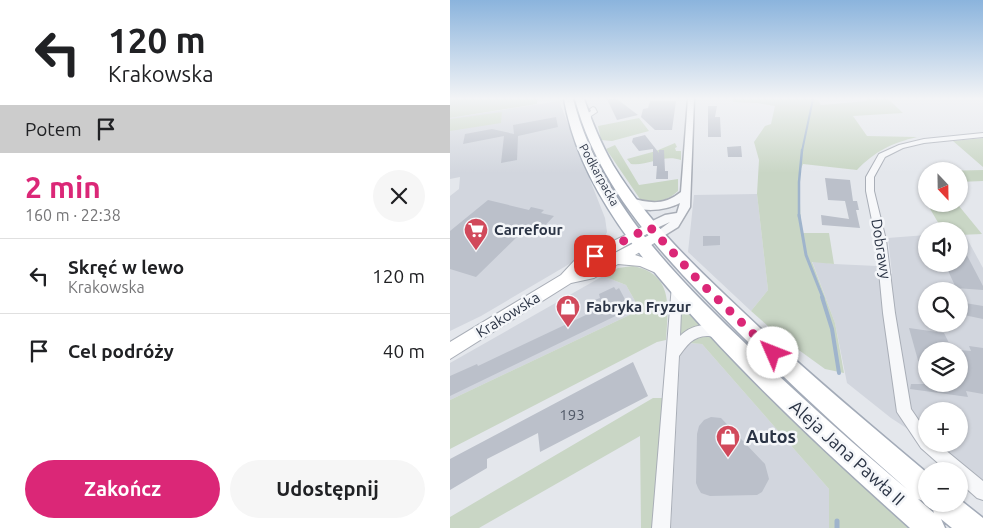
<!DOCTYPE html>
<html lang="pl">
<meta charset="utf-8">
<style>
:root{--surface:#fff;--page:#f6f6f6;--text:#202124;--muted:#757577;--line:#e0e0e0;--accent:#db2777}
body{margin:0;font-family:Ubuntu,sans-serif;background:var(--page);color:var(--text);height:100vh;display:flex;flex-direction:column;font-size:19px;white-space:nowrap}
*{box-sizing:border-box;margin:0}
p{font-size:16px;color:var(--muted)}
.icon{flex:none;width:28px;height:28px;fill:none;stroke:currentColor;stroke-width:2;stroke-linecap:round;stroke-linejoin:round}
.map{position:relative;flex:1;overflow:hidden}
.sheet{display:flex;flex-direction:column;background:var(--surface);width:450px}
.sheet>*{flex:none}
.top-card{background:#fff;color:var(--text);overflow:hidden}
.needle{width:32px;rotate:158deg}
.buttons{position:absolute;left:468px;top:162px;display:grid;gap:10px}
.buttons a{display:grid;place-items:center;width:50px;height:50px;border-radius:50%;background:var(--surface);box-shadow:0 1px 4px #0004;font-size:25px}
.pin{position:absolute;display:grid;place-items:center;width:42px;height:42px;color:#fff;margin:-21px;border-radius:10px;box-shadow:0 2px 8px #0006}
.me{position:absolute;width:55px;margin:-28px;rotate:314deg;stroke-linejoin:round;filter:drop-shadow(0 0 4px #0008)}
.turn{display:flex;align-items:center;gap:18px;height:105px;padding:0 25px;font-size:22px}
.turn .icon{width:65px;height:65px;stroke-width:2.5}
.turn b{display:block;font-size:35px;line-height:42px}
.then{display:flex;align-items:center;height:48px;padding:0 25px;background:#0003;gap:10px;font-size:19px}
.round{display:grid;place-items:center;flex:none;width:52px;height:52px;border-radius:26px;background:var(--page)}
.summary{display:flex;align-items:center;justify-content:space-between;height:85px;padding:0 25px}
h1{font-size:30px;font-weight:700;line-height:38px;color:var(--accent)}
.button{display:flex;gap:10px;margin-top:auto;padding:10px 25px}
.button a{flex:1;height:58px;border-radius:30px;background:var(--accent);color:#fff;font-size:20px;font-weight:700;line-height:58px;text-align:center}
.button a+a{background:var(--page);color:var(--text)}
ul{padding:0;list-style:none}
li{display:flex;align-items:center;gap:15px;height:75px;padding:0 25px;border-top:1px solid var(--line)}
li div{flex:1}
li b{display:block;font-size:19px}
li em{font-style:normal}
main{display:flex;flex:1;min-height:0}
.map>svg:first-child{display:block}
</style>
<main>
<section class="sheet">
<div class="top-card">
<div class="turn"><svg class="icon" aria-label="left" viewBox="0 0 24 24"><path d="M17 20v-9H6M10 6l-5 5 5 5"/></svg><div><b>120 m</b>Krakowska</div></div>
<div class="then">Potem<svg class="icon" aria-label="arrive" viewBox="0 0 24 24"><path d="M6 21V4h12l-3 4 3 4H6"/></svg></div>
</div>
<div class="summary"><div><h1>2 min</h1><p>160 m · 22:38</p></div><a class="round"><svg class="icon" aria-label="close" viewBox="0 0 24 24"><path d="M6 6l12 12M18 6L6 18"/></svg></a></div>
<ul>
<li><svg class="icon" aria-label="left" viewBox="0 0 24 24"><path d="M17 20v-9H6M10 6l-5 5 5 5"/></svg><div><b>Skręć w lewo</b><p>Krakowska</p></div><em>120 m</em></li>
<li><svg class="icon" aria-label="arrive" viewBox="0 0 24 24"><path d="M6 21V4h12l-3 4 3 4H6"/></svg><div><b>Cel podróży</b></div><em>40 m</em></li>
</ul>
<div class="button"><a>Zakończ</a><a>Udostępnij</a></div>
</section>
<div class="map">
<svg width="533" height="528" viewBox="0 0 533 528">
<rect width="100%" height="100%" fill="#e4e7ec"/>
<path fill="#d2d6de" fill-rule="evenodd" d="M109 101 155 218 157 232 150 246 31 316 0 331V196L9 189 10 177 0 179V118Z
M307 194 318 290 301 311 238 252 244 195Z
M476 235V264H509V235H515L533 268V484L480 444H509V411H476V441L441 418 397 383 385 323 362 261 384 264 427 266 442 274 438 238ZM476 291H509V324H476ZM476 351H509V384H476Z
M153 276 176 285 190 310 0 400V363Z
M239 343 252 344 379 489V528H221L230 356Z"/>
<path fill="#c9d6c5" d="M0 99H92L87 100V104L0 118Z
M283 99H367L371 105 417 101 415 99H438L453 113 403 116 417 136 467 137C442 143 425 151 407 170L353 164 349 173 351 233H379L384 264 362 262 385 323 394 373 375 369 328 335 301 311 318 290 307 194 309 160 304 142 315 126 321 124 325 106 307 103 283 102Z
M52 112 51 123 0 131V119Z
M189 118 199 131 162 141 151 140 148 126Z
M533 138V167L503 141Z
M225 143 227 147 225 148 226 151H231V160C213 154 199 166 181 164L177 159 206 151Z
M165 145 189 185 228 179V191C216 202 205 203 190 199L156 149Z
M533 170V181L509 182V171H491Z
M509 206 532 234 509 235V231H493L479 207Z
M183 266C224 274 218 307 216 340L207 342 0 449V400L190 310 176 285 153 276 168 268Z
M231 305H234L251 324 229 335Z
M248 335 262 336C325 403 391 466 459 528H379V489L252 344 239 343 230 356V350Z
M203 398H214L202 528H191L190 436 29 528H0V517Z"/>
<g fill="none" stroke-linecap="round" stroke-linejoin="round">
<path stroke="#9fb4cc" stroke-width="2" d="M352 151 363 99"/>
<path stroke="#9fb4cc" stroke-width="2.5" d="M349 217V182L352 150"/>
<path stroke="#9fb4cc" stroke-width="3" d="M349 215 356 255 373 298"/>
<path stroke="#9fb4cc" stroke-width="4" d="M372 297 382 329 389 373"/>
<path stroke="#9fb4cc" stroke-width="5" d="M387 521V528"/>
</g>
<path fill="#bbc0ca" d="M157 99H167L188 115 167 120Z
M200 101H226L222 130H205L191 117 193 109 198 108Z
M258 106H267L265 117H270L271 137H258Z
M106 117 108 127 68 136 67 160 51 163 54 136 13 144 15 134 42 129 64 134 63 125Z
M195 135 209 153V150H214L215 171H218V179H206L207 166H203V149L189 151 182 142 183 138Z
M291 146 292 157H278L277 147Z
M375 178 400 180 403 201H407L409 210H406L410 228 372 225 371 215 399 219 395 201 378 200Z
M38 200 79 210 81 207 94 210 91 213 104 216 88 233 75 229 26 277 0 269V231Z
M253 236H270V245L253 246Z
M509 240 533 286V290L506 288 495 264H509Z
M164 287 166 290 169 288 180 309 0 396V376L27 364 28 366 138 314 136 307 137 303 150 298 149 294Z
M509 302 533 306V319L509 314Z
M459 328 494 333 503 351H476V382H474Z
M519 346 533 348V394L516 391 518 397 460 389 461 384H509V350L521 351Z
M183 362 198 396 90 452 88 433 37 459V468L0 490V459Z
M261 417 271 418 315 464 319 479 312 492 307 495 260 496 251 493 248 488 246 483 247 434 249 426 254 420Z"/>
<g fill="none" stroke-linecap="round" stroke-linejoin="round">
<defs>
<path id="minor" d="M143 107 145 108 147 112 141 116 139 125H135V115L141 111 140 109Z
M533 133V137L474 143 453 148 435 157 424 177V191L436 240 445 313 461 409 476 431V444H488L533 481V500L527 498 509 482V471H497L471 448 447 412 433 313 426 240 416 191V177L429 154 449 145 474 139Z
M227 281 231 282 232 285 230 336C241 325 257 322 271 328L273 332 271 336C266 338 264 337 259 336 244 335 237 345 229 356L220 528H202L222 285 223 282Z"/>
<path id="tertiary" d="M238 99H244L240 207 228 227 207 240 201 236 220 222 200 231 196 230 194 227 196 224 215 215 227 213 230 203C215 211 187 214 175 201L180 198C199 203 214 206 231 192Z"/>
<path id="secondary" d="M200 223 206 227 204 230 134 269 207 231 211 233 213 236 211 239 185 255 216 265 218 269 216 273 211 275 190 266 168 264 144 278 121 283 0 359V342L111 275 125 260Z"/>
<path id="primary" d="M114 99H123C151 203 225 276 300 348 351 398 404 444 458 490 400 439 343 387 288 332 222 265 149 193 125 99H134C142 122 151 144 163 165 201 228 257 278 310 328 364 378 420 425 476 472V502L468 499 484 513 481 504H509V499L533 518V528H502L491 519 495 528H460C390 465 320 401 256 331 197 266 129 189 114 99Z"/>
</defs>
<use href="#minor" stroke="#a9aeb7" stroke-width="2"/>
<use href="#tertiary" stroke="#a9aeb7" stroke-width="3"/>
<use href="#secondary" stroke="#a9aeb7" stroke-width="2"/>
<use href="#primary" stroke="#a3abb8" stroke-width="3"/>
<use href="#minor" fill="#f7f8fa" fill-rule="evenodd"/>
<use href="#tertiary" fill="#f7f8fa" fill-rule="evenodd"/>
<use href="#secondary" fill="#fff" fill-rule="evenodd"/>
<use href="#primary" fill="#fff" fill-rule="evenodd"/>
</g>
<linearGradient id="sky" x2="0" y2="1"><stop stop-color="#8bb4dd"/><stop offset="0.57" stop-color="#f3f4f6"/><stop offset="1" stop-color="#f3f4f6" stop-opacity="0"/></linearGradient>
<rect width="533" height="173" fill="url(#sky)"/>
<g fill="none" stroke-linecap="round" stroke-linejoin="round">
<path stroke="#db2777" stroke-width="9" stroke-dasharray="0 16.2" d="M145 256 200 227 248 280 323 353"/>
</g>
<defs>
<symbol id="supermarket-pin" viewBox="-11 -11 22 30"><path d="M0 17L-7.5 6A9.5 9.5 0 1 1 7.5 6Z" fill="#d1495b" stroke="#f4f6f9"/><path d="M-6-5.5h2.5l.6 2H6L4.5 2H-2.5L-4.4-4H-6ZM-1.5 3.2a1.3 1.3 0 1 0 .1 0ZM3 3.2a1.3 1.3 0 1 0 .1 0Z" fill="#fff"/></symbol>
<symbol id="shop-pin" viewBox="-11 -11 22 30"><path d="M0 17L-7.5 6A9.5 9.5 0 1 1 7.5 6Z" fill="#d1495b" stroke="#f4f6f9"/><path d="M-5-2.5h2.3a2.7 3.5 0 0 1 5.4 0H5L5.5 6h-11ZM-1.5-2.5h3a1.5 2.3 0 0 0-3 0Z" fill="#fff"/></symbol>
</defs>
<g fill-rule="evenodd">
<use href="#supermarket-pin" x="12" y="216" width="28" height="38"/>
<use href="#shop-pin" x="104" y="293" width="28" height="38"/>
<use href="#shop-pin" x="264" y="423" width="28" height="38"/>
</g>
<g text-anchor="middle" stroke-width="5" stroke-linejoin="round" paint-order="stroke">
<g font-size="12" fill="#2b3445" stroke="#f4f6f9">
<text transform="translate(149 175) rotate(61)" y="4">Podkarpacka</text>
</g>
<g font-size="15" font-weight="bold" fill="#2b3445" stroke="#f4f6f9" text-anchor="start">
<text x="44" y="235">Carrefour</text>
<text x="136" y="312">Fabryka Fryzur</text>
</g>
<g font-size="15" fill="#2b3445" stroke="#f4f6f9">
<text transform="translate(431 249) rotate(81)" y="5">Dobrawy</text>
<text transform="translate(58 315) rotate(-32)" y="5">Krakowska</text>
</g>
<g font-size="15" fill="#4f5766">
<text x="122" y="420">193</text>
</g>
<g font-size="18" font-weight="bold" fill="#2b3445" stroke="#f4f6f9" text-anchor="start">
<text x="296" y="443">Autos</text>
</g>
<g font-size="18" fill="#2b3445" stroke="#f4f6f9">
<text transform="translate(397 453) rotate(42)" y="6">Aleja Jana Pawła II</text>
</g>
</g>
</svg>
<div class="buttons">
<a><svg class="needle" viewBox="-14 -14 28 28"><path d="M0-13l5 13h-10z" fill="#e53935"/><path d="M0 13l5-13h-10z" fill="#757577"/></svg></a>
<a><svg class="icon" aria-label="sound" viewBox="0 0 24 24"><path d="M4 9h4l5-4v14l-5-4H4zM17 9q2 3 0 6"/></svg></a>
<a><svg class="icon" aria-label="search" viewBox="0 0 24 24"><circle cx="10" cy="10" r="6"/><path d="M15 15l6 6"/></svg></a>
<a><svg class="icon" aria-label="layers" viewBox="0 0 24 24"><path d="M12 4l9 5-9 5-9-5zM3 14l9 5 9-5"/></svg></a>
<a>+</a>
<a>−</a>
</div>
<div class="pin" style="left:145px;top:256px;background:#d93025"><svg class="icon" aria-label="arrive" viewBox="0 0 24 24"><path d="M6 21V4h12l-3 4 3 4H6"/></svg></div>
<svg class="me" style="left:323px;top:353px" viewBox="-20 -20 40 40"><circle r="19" fill="#fff"/><path d="M0-13L10 11 0 6-10 11z" fill="#db2777"/></svg>
</div>
</main>
